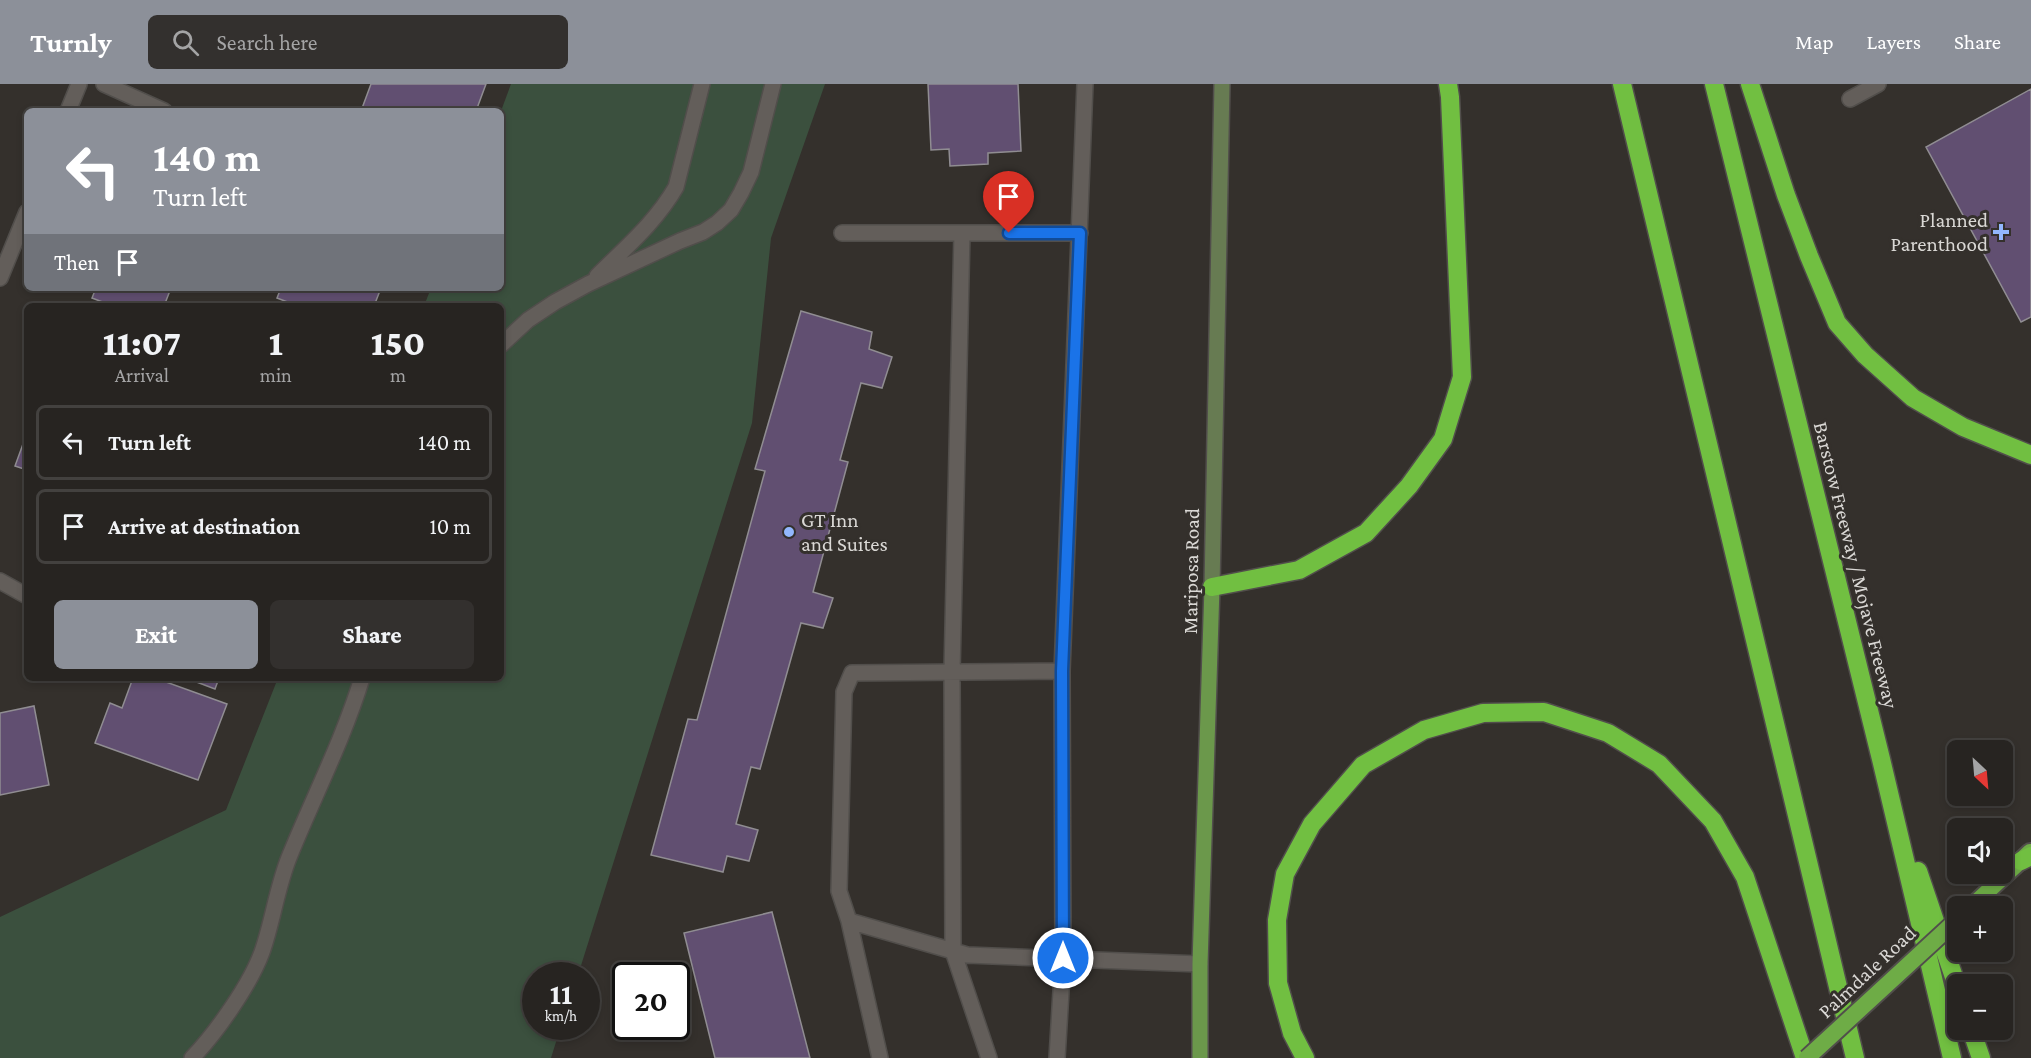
<!DOCTYPE html>
<meta charset="utf-8">
<style>
:root{--surface:#272421;--page:#33302e;--text:#f1f3f6;--muted:#a4a4a5;--line:#43413f;--accent:#8c9099}
body{margin:0;font-family:"Crimson Pro",serif;background:var(--page);color:var(--text);height:100vh;display:flex;flex-direction:column;font-size:22px;white-space:nowrap}
*{box-sizing:border-box;margin:0}
p{font-size:20px;color:var(--muted)}
.icon{flex:none;width:33px;height:33px;fill:none;stroke:currentColor;stroke-width:2;stroke-linecap:round;stroke-linejoin:round}
.map{position:relative;flex:1;overflow:hidden}
.drawer{position:absolute;left:24px;top:219px;width:480px;height:378px;display:flex;flex-direction:column;background:var(--surface);border-radius:9px;box-shadow:0 3px 9px #0003,0 0 0 2px var(--line)}
.drawer>*{flex:none}
.guide{position:absolute;left:24px;top:24px;width:480px;height:183px;border-radius:9px;box-shadow:0 3px 9px #0003,0 0 0 2px var(--line);background:#8c9099;color:#fff;overflow:hidden}
.needle{width:39px;rotate:154deg}
.fabs{position:absolute;left:1947px;top:656px;display:grid;gap:12px}
.fabs a{display:grid;place-items:center;width:66px;height:66px;border-radius:9px;background:var(--surface);box-shadow:0 3px 9px #0003,0 0 0 2px var(--line);font-size:30px}
.speed{position:absolute;left:522px;top:878px;display:flex;gap:12px;font-size:30px;font-weight:700;text-align:center}
.speed>*{display:grid;place-content:center;width:78px;height:78px;border-radius:50%;background:var(--surface);box-shadow:0 3px 9px #0003,0 0 0 2px var(--line);line-height:1}
.speed small{font-size:15px;font-weight:400}
.speed .limit{border:3px solid #111;border-radius:9px;background:#fff;color:#111}
.pin{position:absolute;display:grid;place-items:center;width:51px;height:51px;color:#fff;margin:-62px -26px;border-radius:50% 50% 50% 0;rotate:-45deg;box-shadow:0 0 6px #0007}
.pin .icon{rotate:45deg}
.me{position:absolute;width:66px;margin:-33px;rotate:0deg;stroke-linejoin:round;filter:drop-shadow(0 0 4px #0008)}
.turn{display:flex;align-items:center;gap:21px;height:126px;padding:0 30px;font-size:27px}
.turn .icon{width:78px;height:78px;stroke-width:2.5}
.turn b{display:block;font-size:42px;line-height:51px}
.then{display:flex;align-items:center;height:57px;padding:0 30px;background:#0003;gap:12px;font-size:22px}
.eta{display:flex;justify-content:space-evenly;align-items:center;height:102px;text-align:center}
.eta b{font-size:36px;font-weight:800;line-height:42px}
.primary-button{display:flex;gap:12px;margin-top:auto;padding:12px 30px}
.primary-button a{flex:1;height:69px;border-radius:9px;background:var(--accent);color:#fff;font-size:24px;font-weight:800;line-height:69px;text-align:center}
.primary-button a+a{background:var(--page);color:var(--text)}
ul{padding:0;list-style:none}
li{display:flex;align-items:center;gap:18px;height:75px;margin:0 12px 9px;padding:0 18px;border:3px solid var(--line);border-radius:9px}
li div{flex:1}
li b{display:block;font-size:22px}
li em{font-style:normal}
header{display:flex;align-items:center;gap:36px;box-sizing:border-box;height:84px;padding:0 30px;background:var(--accent);color:#fff}
header strong{font-size:28px}
nav{display:flex;gap:33px;margin-inline-start:auto;font-size:21px}
.search{width:420px;height:54px;background:var(--page);display:flex;align-items:center;gap:15px;box-sizing:border-box;padding:0 21px;border-radius:9px;color:var(--muted);font-size:22px}
.map>svg:first-child{display:block}
</style>
<header>
<strong>Turnly</strong>
<div class="search"><svg class="icon" aria-label="search" viewBox="0 0 24 24"><circle cx="10" cy="10" r="6"/><path d="M15 15l6 6"/></svg>Search here</div>
<nav><a>Map</a><a>Layers</a><a>Share</a></nav>
</header>
<div class="map">
<svg width="2031" height="974" viewBox="0 0 2031 974">
<rect width="100%" height="100%" fill="#34302c"/>
<path fill="#3b503e" d="M511 0H825L771 154 752 339 578 891H536V942H561L551 974H0V833L226 726 278 594H501V222H424L431 204H501V27Z"/>
<path fill="#614f71" stroke="#908d92" stroke-width="1.5" d="M371 0H486L476 27H361Z
M928 0H1018L1021 67 988 69V80L950 82 949 65 931 66Z
M2031 5V233L2021 238 1926 63Z
M96 204H171L164 222H113L92 214Z
M281 204H381L374 222H298L277 214Z
M801 227 872 248 869 265 892 273 882 304 861 299 840 376 848 378 813 508 833 514 823 544 801 539 760 685 751 683 736 740 758 746 749 777 727 772 723 788 651 771 688 635 697 636 765 387 755 385Z
M801 227 872 248 869 265 892 273 882 304 861 299 840 376 848 378 813 508 833 514 823 544 801 539 760 685 751 683 736 740 758 746 749 777 727 772 723 788 651 771 688 635 697 636 765 387 755 385Z
M27 349V386L15 382Z
M133 594H155L227 620 198 696 95 659 110 619 122 624Z
M186 594H219L215 605Z
M34 622 49 701 0 711V629Z
M772 828 810 974H715L684 849Z
M772 828 810 974H715L684 849Z"/>
<g fill="none" stroke-linecap="round" stroke-linejoin="round">
<defs>
<path id="service" d="M1850 15 1878 0
M842 149H1080
M962 149 952 588 953 867 989 974
M597 192C625 164 656 138 676 103L702 0
M501 261 528 236 555 218 588 200 680 157 703 148 717 139 731 126 741 109 751 88 773 0
M1062 587 852 589 844 608 839 807 849 837 967 871 1200 880
M849 837 880 974
M192 974C216 949 250 901 262 868 273 837 277 802 290 771 314 712 343 656 362 594
M1057 974 1063 874 1062 587 1085 0"/>
<path id="minor" d="M104 0 164 27
M68 27 79 0
M0 194 27 128
M0 497 27 512"/>
<path id="secondary" d="M1212 503 1222 0"/>
<path id="primary" d="M1200 974V880L1212 503"/>
<path id="trunk" d="M1972 822 2030 768"/>
<path id="motorway" d="M1622 0 1855 974
M1714 0 1881 675 1952 974
M1750 0 1786 111 1809 172 1837 239 1865 271 1913 314 1963 343 2031 371
M1212 503 1299 486 1366 449 1409 402 1443 355 1462 293 1450 13 1448 0
M2021 777 2031 772
M1918 787 1958 905
M1971 945 1981 974
M1305 974 1292 949 1278 899 1277 836 1285 790 1312 740 1363 681 1424 646 1483 629 1544 628 1608 649 1659 680 1713 737 1745 793 1805 974"/>
</defs>
<use href="#service" stroke="#514e4b" stroke-width="18"/>
<use href="#minor" stroke="#514e4b" stroke-width="18"/>
<use href="#secondary" stroke="#514e4b" stroke-width="18"/>
<use href="#primary" stroke="#514e4b" stroke-width="18"/>
<use href="#trunk" stroke="#514e4b" stroke-width="20"/>
<use href="#motorway" stroke="#514e4b" stroke-width="21"/>
<use href="#service" stroke="#635e5a" stroke-width="15"/>
<use href="#minor" stroke="#635e5a" stroke-width="15"/>
<use href="#secondary" stroke="#677b52" stroke-width="15"/>
<use href="#primary" stroke="#6b984b" stroke-width="15"/>
<use href="#trunk" stroke="#6eac46" stroke-width="16"/>
<use href="#motorway" stroke="#71bf41" stroke-width="18"/>
<defs>
<path id="trunk-bridge" d="M1807 974 1958 835"/>
</defs>
<use href="#trunk-bridge" stroke="#514e4b" stroke-width="20" stroke-linecap="butt"/>
<use href="#trunk-bridge" stroke="#6eac46" stroke-width="16"/>
</g>
<g fill="none" stroke-linecap="round" stroke-linejoin="round">
<defs>
<path id="route" d="M1009 149H1080L1062 587 1063 874"/>
</defs>
<use href="#route" stroke="#114b97" stroke-width="15"/>
<use href="#route" stroke="#1a73e8" stroke-width="10"/>
</g>
<g fill="#92b7fd" stroke="#34302c" stroke-width="2">
<path d="M1998 139h6v6h6v6h-6v6h-6v-6h-6v-6h6z"/>
<circle cx="789" cy="448" r="6"/>
</g>
<g text-anchor="middle" stroke-width="6" stroke-linejoin="round" paint-order="stroke">
<g font-size="21" fill="#dad8d5" stroke="#34302c" text-anchor="end">
<text x="1988" y="143">Planned<tspan x="1988" dy="24">Parenthood</tspan></text>
<text x="801" y="443" text-anchor="start">GT Inn<tspan x="801" dy="24">and Suites</tspan></text>
</g>
<g font-size="21" fill="#dad8d5" stroke="#34302c">
<text transform="translate(1856 481) rotate(76)" y="7">Barstow Freeway / Mojave Freeway</text>
<text transform="translate(1191 487) rotate(-89)" y="7">Mariposa Road</text>
<text transform="translate(1867 888) rotate(-43)" y="7">Palmdale Road</text>
</g>
</g>
</svg>
<div class="fabs">
<a><svg class="needle" viewBox="-14 -14 28 28"><path d="M0-13l5 13h-10z" fill="#e53935"/><path d="M0 13l5-13h-10z" fill="#a4a4a5"/></svg></a>
<a><svg class="icon" aria-label="sound" viewBox="0 0 24 24"><path d="M4 9h4l5-4v14l-5-4H4zM17 9q2 3 0 6"/></svg></a>
<a>+</a>
<a>−</a>
</div>
<div class="speed"><div>11<small>km/h</small></div><div class="limit">20</div></div>
<div class="pin" style="left:1009px;top:149px;background:#d93025"><svg class="icon" aria-label="arrive" viewBox="0 0 24 24"><path d="M6 21V4h12l-3 4 3 4H6"/></svg></div>
<svg class="me" style="left:1063px;top:874px" viewBox="-20 -20 40 40"><circle r="17" fill="#1a73e8" stroke="#fff" stroke-width="3"/><path d="M0-11L8 9 0 5-8 9z" fill="#fff"/></svg>
<div class="guide">
<div class="turn"><svg class="icon" aria-label="left" viewBox="0 0 24 24"><path d="M17 20v-9H6M10 6l-5 5 5 5"/></svg><div><b>140 m</b>Turn left</div></div>
<div class="then">Then<svg class="icon" aria-label="arrive" viewBox="0 0 24 24"><path d="M6 21V4h12l-3 4 3 4H6"/></svg></div>
</div>
<section class="drawer">
<div class="eta">
<div><b>11:07</b><p>Arrival</p></div>
<div><b>1</b><p>min</p></div>
<div><b>150</b><p>m</p></div>
</div>
<ul>
<li><svg class="icon" aria-label="left" viewBox="0 0 24 24"><path d="M17 20v-9H6M10 6l-5 5 5 5"/></svg><div><b>Turn left</b></div><em>140 m</em></li>
<li><svg class="icon" aria-label="arrive" viewBox="0 0 24 24"><path d="M6 21V4h12l-3 4 3 4H6"/></svg><div><b>Arrive at destination</b></div><em>10 m</em></li>
</ul>
<div class="primary-button"><a>Exit</a><a>Share</a></div>
</section>
</div>
